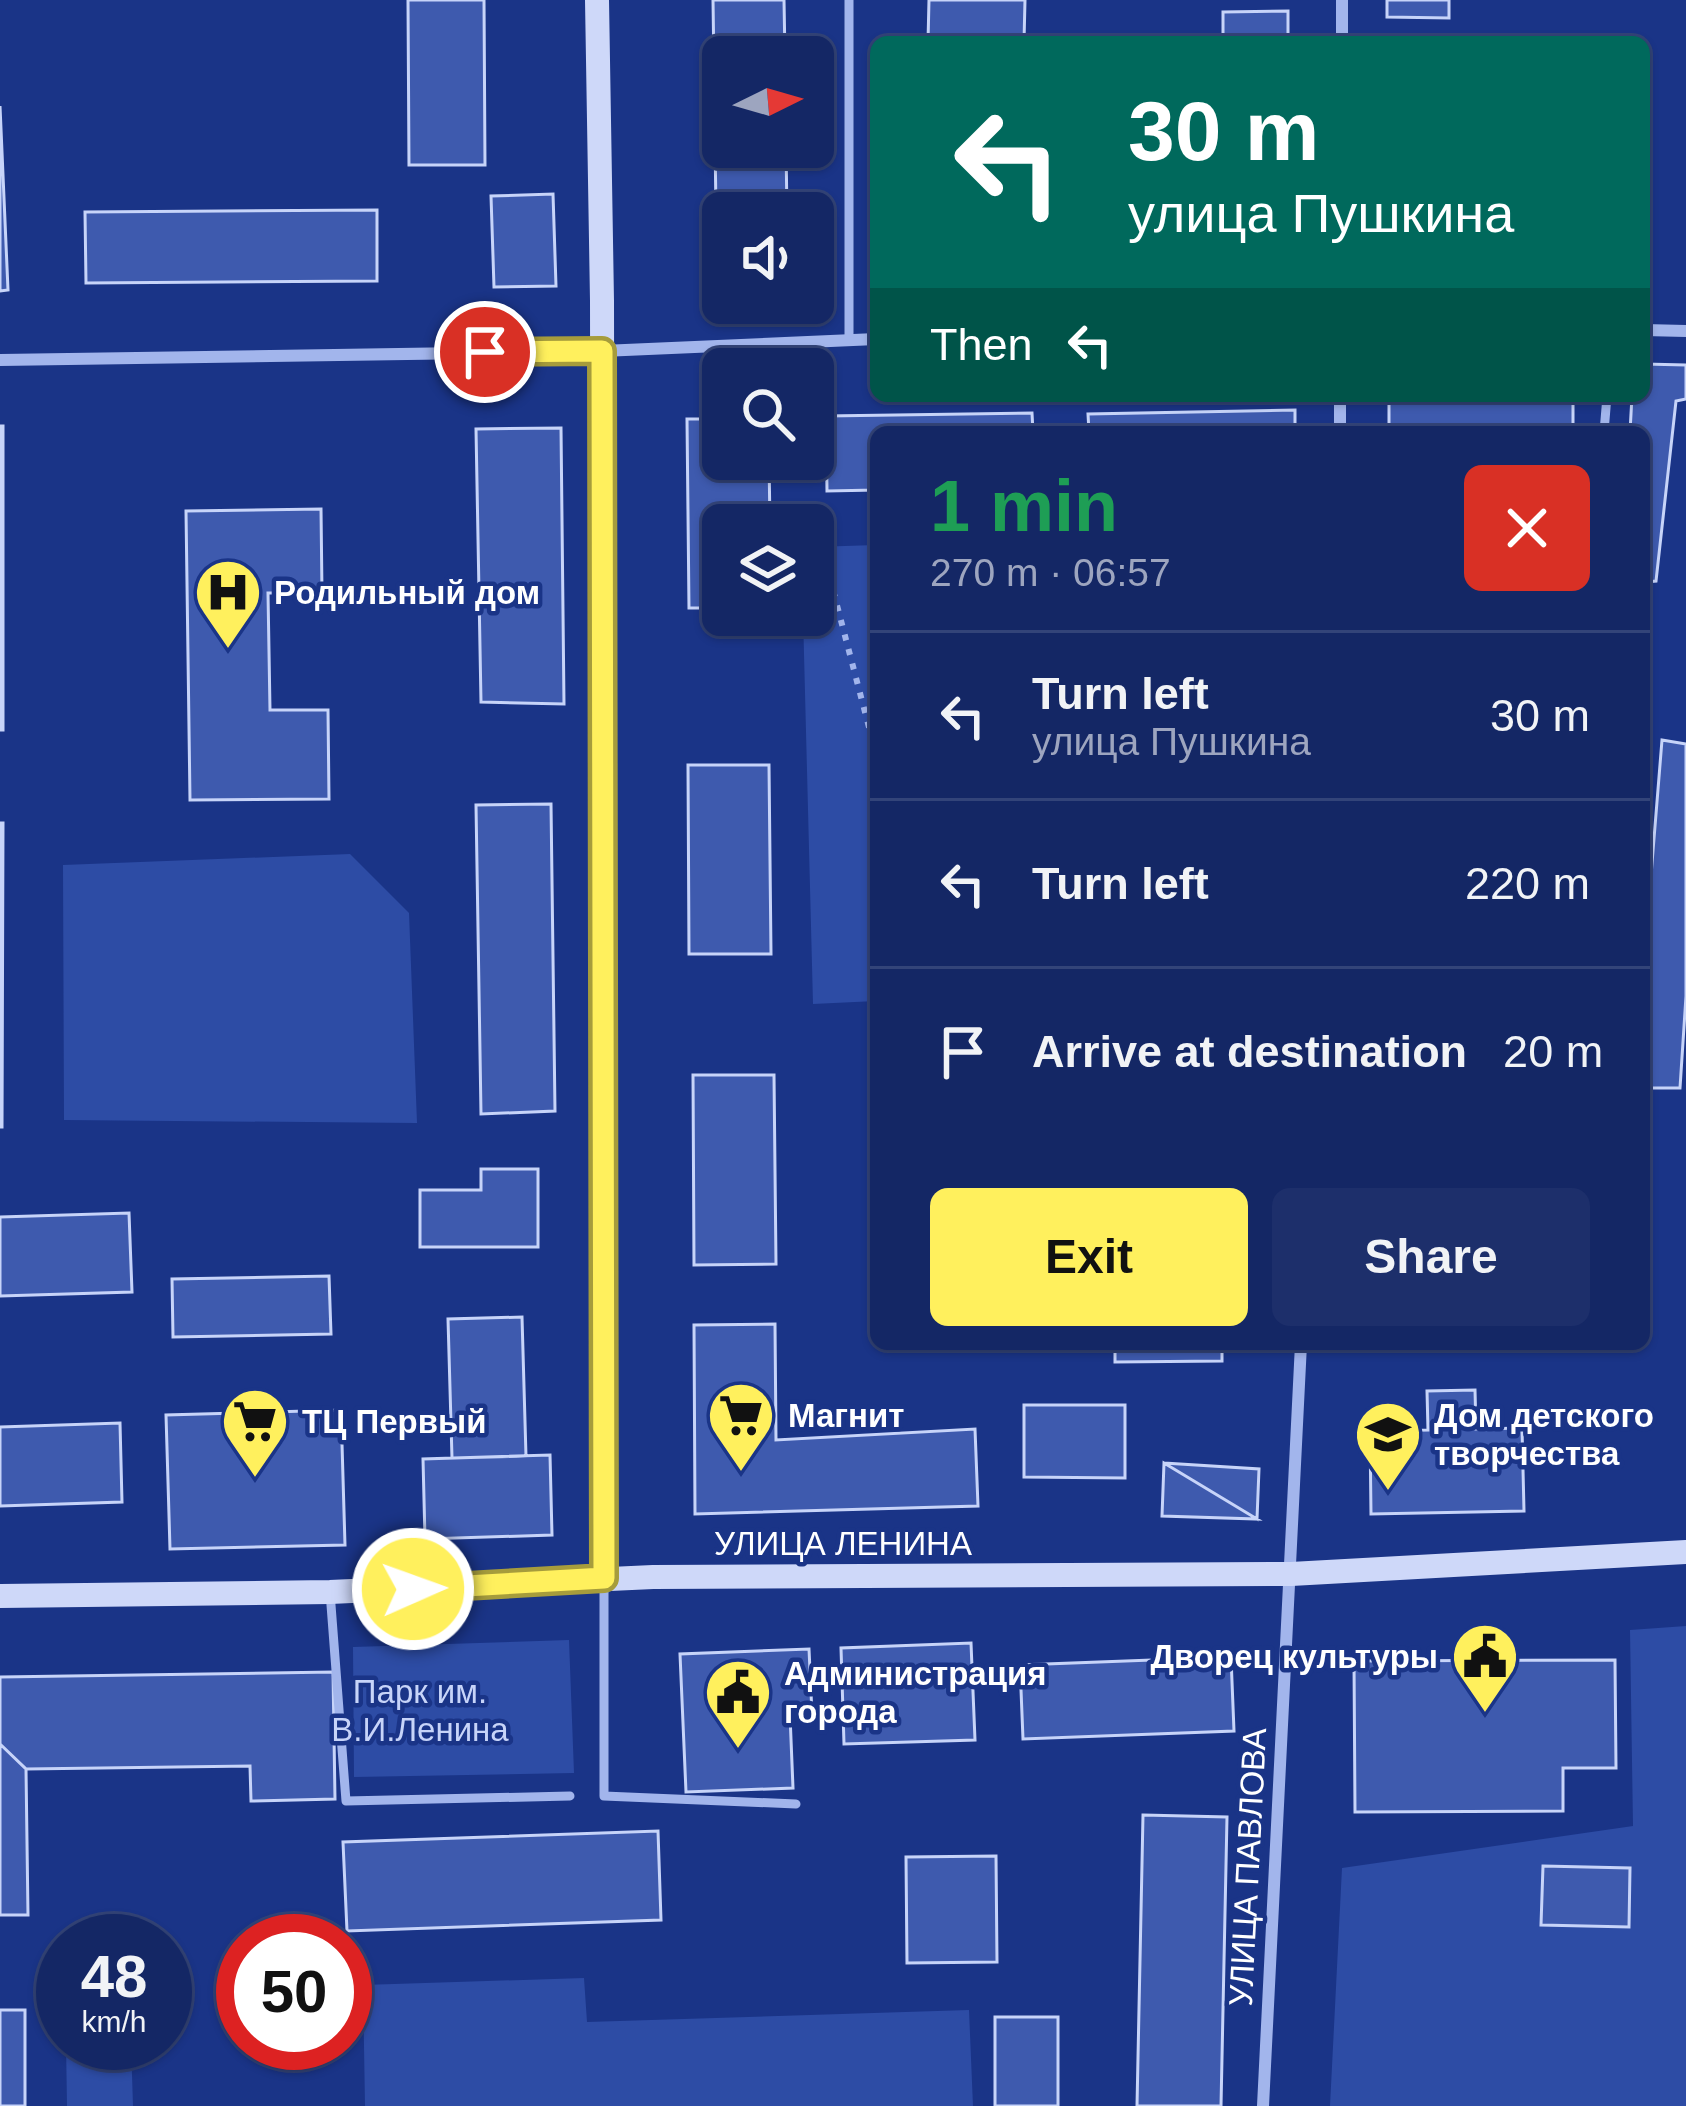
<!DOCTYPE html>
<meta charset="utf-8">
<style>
:root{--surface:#142765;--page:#1d2f6b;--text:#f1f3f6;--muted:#9da5bf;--line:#334479;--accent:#fff05d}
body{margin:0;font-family:Helvetica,sans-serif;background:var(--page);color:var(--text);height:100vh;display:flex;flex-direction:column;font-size:45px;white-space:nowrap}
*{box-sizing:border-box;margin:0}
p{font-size:39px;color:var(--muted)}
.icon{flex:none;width:66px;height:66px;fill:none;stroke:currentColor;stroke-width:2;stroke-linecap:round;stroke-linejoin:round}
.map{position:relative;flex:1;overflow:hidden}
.side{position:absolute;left:870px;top:426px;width:780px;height:924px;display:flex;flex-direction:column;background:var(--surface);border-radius:18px;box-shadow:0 3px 9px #0004,0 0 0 3px var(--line)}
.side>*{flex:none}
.top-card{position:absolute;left:870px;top:36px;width:780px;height:366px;border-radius:18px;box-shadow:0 3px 9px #0004,0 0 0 3px var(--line);background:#00695c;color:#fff;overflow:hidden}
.needle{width:78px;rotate:85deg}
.fabs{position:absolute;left:702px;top:36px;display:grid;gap:24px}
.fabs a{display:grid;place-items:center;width:132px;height:132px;border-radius:18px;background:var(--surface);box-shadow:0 3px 9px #0004,0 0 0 3px var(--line);font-size:60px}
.speed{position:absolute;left:36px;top:1914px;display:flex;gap:24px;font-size:60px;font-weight:700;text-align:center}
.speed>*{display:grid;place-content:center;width:156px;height:156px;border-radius:50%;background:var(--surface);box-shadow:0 3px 9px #0004,0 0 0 3px var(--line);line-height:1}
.speed small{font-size:30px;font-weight:400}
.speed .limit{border:18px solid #d22;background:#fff;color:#111}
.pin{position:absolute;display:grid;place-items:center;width:102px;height:102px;color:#fff;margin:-51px;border:6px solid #fff;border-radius:50%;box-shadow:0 3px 12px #0007}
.me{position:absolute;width:132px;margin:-66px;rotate:88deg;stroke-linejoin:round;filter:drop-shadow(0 0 9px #0008)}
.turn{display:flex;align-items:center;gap:42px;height:252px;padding:0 60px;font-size:54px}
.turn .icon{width:156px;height:156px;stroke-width:2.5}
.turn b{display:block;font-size:84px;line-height:102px}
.then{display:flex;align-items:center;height:114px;padding:0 60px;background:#0003;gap:24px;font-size:45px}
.round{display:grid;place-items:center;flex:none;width:126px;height:126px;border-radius:18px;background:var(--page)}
.head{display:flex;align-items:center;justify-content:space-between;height:204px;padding:0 60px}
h1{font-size:72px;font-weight:700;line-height:90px;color:#1e9e55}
.action{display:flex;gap:24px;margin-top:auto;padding:24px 60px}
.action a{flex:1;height:138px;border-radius:18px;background:var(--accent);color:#111;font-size:48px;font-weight:700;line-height:138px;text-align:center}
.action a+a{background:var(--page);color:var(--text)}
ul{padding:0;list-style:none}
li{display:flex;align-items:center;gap:36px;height:168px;padding:0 60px;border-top:3px solid var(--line)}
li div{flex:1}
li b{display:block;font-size:45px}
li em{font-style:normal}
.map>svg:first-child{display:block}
</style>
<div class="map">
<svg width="1686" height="2106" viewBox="0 0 1686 2106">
<rect width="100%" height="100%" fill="#1a3487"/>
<path fill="#2d4ca5" d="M876 545V1001L813 1004 803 615H813V547Z
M350 854 409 913 417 1123 64 1120 63 865Z
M1686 1626V2106H1330L1342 1868 1633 1826 1630 1630Z
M569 1640 574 1773 354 1777 353 1647Z
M584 1978 587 2022 969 2010 973 2106H365L363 1985Z
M66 2043H131L133 2106H67Z"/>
<path fill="#3e5aae" stroke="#c7d4f9" stroke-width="3" d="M408 0H484L485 165H409Z
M713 0H784L785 57H723V147H786L787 213H723V281H717Z
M929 0H1025L1024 42H928Z
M1387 0H1449V18L1387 17Z
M1288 11V42H1223V12Z
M0 106 8 290 0 291Z
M553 194 556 286 494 287 491 196Z
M377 210V281L86 283 85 212Z
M1644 364 1686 365V399L1676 401 1656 581 1644 582V432H1630L1632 396H1644Z
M1389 396H1573V427L1389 428Z
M1295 410V432H1089L1088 414Z
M1032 413 1033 432H876V490L827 491 826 416Z
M687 419H723V459H769L770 525H723V608H689Z
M0 426H3V730H0Z
M561 428 564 704 481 702 476 429Z
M321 509 322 593H268L270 710H328L329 799 190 800 186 511Z
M1662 740 1686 744V996L1680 1088H1644V962Z
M688 765H769L771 954H689Z
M551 804 555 1111 481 1114 476 805Z
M0 823H3L2 1127H0Z
M693 1075H774L776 1264 694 1265Z
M481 1169H538V1247H420V1190H481Z
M129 1213 132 1292 0 1296V1217Z
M329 1276 331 1334 173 1337 172 1279Z
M522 1317 526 1456 452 1458 448 1319Z
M775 1324 776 1440 975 1429 978 1506 695 1514 694 1325Z
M1115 1344H1222V1361L1115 1362Z
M1475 1390 1476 1429 1522 1428 1524 1511 1371 1514 1370 1431 1428 1430 1427 1391Z
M1024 1405H1125V1478L1024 1477Z
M341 1410 345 1545 170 1549 166 1415Z
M120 1423 122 1502 0 1506V1427Z
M550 1455 552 1535 425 1539 423 1459Z
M1164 1463 1257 1519 1162 1516Z
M1164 1463 1259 1469 1257 1519Z
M971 1643 975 1740 844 1744 841 1648Z
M809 1649 812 1714 790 1715 793 1788 686 1792 680 1654Z
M1231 1657 1234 1731 1023 1739 1020 1665Z
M1615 1660 1616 1768H1563V1811L1355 1812 1354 1661Z
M333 1672 335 1799 251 1801 250 1766 26 1769 0 1744V1677Z
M0 1744 26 1769 28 1915H0Z
M1143 1815 1227 1817 1221 2106H1137Z
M658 1831 661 1920 347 1931 343 1842Z
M996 1856 997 1962 907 1963 906 1857Z
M1543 1866 1630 1868 1629 1927 1541 1925Z
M0 2010H25V2106H0Z
M995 2017H1058V2106H995Z"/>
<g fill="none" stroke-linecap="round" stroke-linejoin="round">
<path stroke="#a2b5ec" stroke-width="6" stroke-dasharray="6 9" stroke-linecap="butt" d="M818 533 876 754"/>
<path stroke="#a2b5ec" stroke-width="9" d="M849 340V0
M1604 432 1607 396
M604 1583V1796L796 1804
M330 1592 346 1801 570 1796"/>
<path stroke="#a2b5ec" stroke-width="12" d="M1342 42V0
M1644 330 1686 331
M0 360 602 351 876 339
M1340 432V396
M1263 2106 1301 1344"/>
<path stroke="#ced8f9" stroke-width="24" d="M597 0 602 301 604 1578
M0 1596 330 1592 653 1577 1291 1574 1686 1552"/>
</g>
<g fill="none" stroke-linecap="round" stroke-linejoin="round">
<defs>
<path id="route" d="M413 1589 604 1578 602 351 485 352"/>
</defs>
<use href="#route" stroke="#a69c3c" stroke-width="30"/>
<use href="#route" stroke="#fff05d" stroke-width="21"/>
</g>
<defs>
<symbol id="hospital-pin" viewBox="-11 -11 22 30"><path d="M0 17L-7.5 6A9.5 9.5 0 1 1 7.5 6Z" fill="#fff05d" stroke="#1a3487"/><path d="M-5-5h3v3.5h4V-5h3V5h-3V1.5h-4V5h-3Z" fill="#111"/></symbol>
<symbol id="supermarket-pin" viewBox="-11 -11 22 30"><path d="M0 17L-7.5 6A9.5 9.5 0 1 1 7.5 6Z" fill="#fff05d" stroke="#1a3487"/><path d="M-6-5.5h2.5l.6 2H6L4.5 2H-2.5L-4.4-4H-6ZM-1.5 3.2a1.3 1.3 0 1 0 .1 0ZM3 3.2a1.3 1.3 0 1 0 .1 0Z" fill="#111"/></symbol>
<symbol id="school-pin" viewBox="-11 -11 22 30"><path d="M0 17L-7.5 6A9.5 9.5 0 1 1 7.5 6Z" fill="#fff05d" stroke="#1a3487"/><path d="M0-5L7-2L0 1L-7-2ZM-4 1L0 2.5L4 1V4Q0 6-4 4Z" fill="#111"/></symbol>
<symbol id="civic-pin" viewBox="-11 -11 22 30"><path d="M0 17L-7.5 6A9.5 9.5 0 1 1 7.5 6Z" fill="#fff05d" stroke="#1a3487"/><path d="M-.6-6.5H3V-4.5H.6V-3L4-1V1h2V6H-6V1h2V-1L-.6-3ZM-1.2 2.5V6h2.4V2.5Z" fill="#111"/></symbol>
</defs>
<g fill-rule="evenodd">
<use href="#hospital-pin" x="190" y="554" width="76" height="104"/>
<use href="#supermarket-pin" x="703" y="1377" width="76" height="104"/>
<use href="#supermarket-pin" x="217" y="1383" width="76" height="104"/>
<use href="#school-pin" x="1350" y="1396" width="76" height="104"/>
<use href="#civic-pin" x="1447" y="1618" width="76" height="104"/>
<use href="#civic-pin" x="700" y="1654" width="76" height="104"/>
</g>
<g text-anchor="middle" stroke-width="9" stroke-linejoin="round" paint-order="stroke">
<g font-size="33" font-weight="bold" fill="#fff" stroke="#1a3487" text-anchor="start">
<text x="274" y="604">Родильный дом</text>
<text x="788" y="1427">Магнит</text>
<text x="1434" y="1427">Дом детского<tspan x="1434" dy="38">творчества</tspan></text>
<text x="302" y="1433">ТЦ Первый</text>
<text x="1438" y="1668" text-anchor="end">Дворец культуры</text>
<text x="784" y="1685">Администрация<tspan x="784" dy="38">города</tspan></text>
</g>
<g font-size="33" fill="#fff" stroke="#1a3487">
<text x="843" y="1555">УЛИЦА ЛЕНИНА</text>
<text transform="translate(1247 1867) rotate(-87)" y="12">УЛИЦА ПАВЛОВА</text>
</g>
<g font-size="33" fill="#c7d4f9" stroke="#1a3487">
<text x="420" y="1703">Парк им.<tspan x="420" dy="38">В.И.Ленина</tspan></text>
</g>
</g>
</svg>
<div class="fabs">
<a><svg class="needle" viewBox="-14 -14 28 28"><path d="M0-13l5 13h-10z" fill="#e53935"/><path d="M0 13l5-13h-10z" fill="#9da5bf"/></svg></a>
<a><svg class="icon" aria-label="sound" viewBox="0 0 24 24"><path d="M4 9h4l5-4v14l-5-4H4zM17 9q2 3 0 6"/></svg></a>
<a><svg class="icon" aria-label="search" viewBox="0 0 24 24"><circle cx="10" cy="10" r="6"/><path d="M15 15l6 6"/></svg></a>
<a><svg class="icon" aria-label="layers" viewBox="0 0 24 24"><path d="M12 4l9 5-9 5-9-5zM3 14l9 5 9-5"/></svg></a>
</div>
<div class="speed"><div>48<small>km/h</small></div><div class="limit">50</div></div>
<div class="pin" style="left:485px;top:352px;background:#d93025"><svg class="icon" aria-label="arrive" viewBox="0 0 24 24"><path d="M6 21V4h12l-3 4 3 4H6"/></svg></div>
<svg class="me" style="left:413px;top:1589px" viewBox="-20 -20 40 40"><circle r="17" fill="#fff05d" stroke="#fff" stroke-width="3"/><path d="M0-11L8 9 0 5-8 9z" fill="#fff"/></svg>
<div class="top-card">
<div class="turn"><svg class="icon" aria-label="left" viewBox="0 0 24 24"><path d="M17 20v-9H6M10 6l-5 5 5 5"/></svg><div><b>30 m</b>улица Пушкина</div></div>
<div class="then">Then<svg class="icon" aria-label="left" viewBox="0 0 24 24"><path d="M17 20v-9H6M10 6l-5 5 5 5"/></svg></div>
</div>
<section class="side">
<div class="head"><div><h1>1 min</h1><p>270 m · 06:57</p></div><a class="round" style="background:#d93025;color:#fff"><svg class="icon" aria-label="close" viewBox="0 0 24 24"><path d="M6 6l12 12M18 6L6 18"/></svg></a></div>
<ul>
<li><svg class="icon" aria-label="left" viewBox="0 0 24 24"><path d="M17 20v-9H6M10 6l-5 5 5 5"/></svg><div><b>Turn left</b><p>улица Пушкина</p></div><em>30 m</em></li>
<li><svg class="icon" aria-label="left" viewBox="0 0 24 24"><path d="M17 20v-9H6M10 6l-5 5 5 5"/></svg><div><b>Turn left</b></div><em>220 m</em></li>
<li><svg class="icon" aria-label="arrive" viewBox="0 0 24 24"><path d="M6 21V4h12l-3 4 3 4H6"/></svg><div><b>Arrive at destination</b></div><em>20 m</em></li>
</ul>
<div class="action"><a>Exit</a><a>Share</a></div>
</section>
</div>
